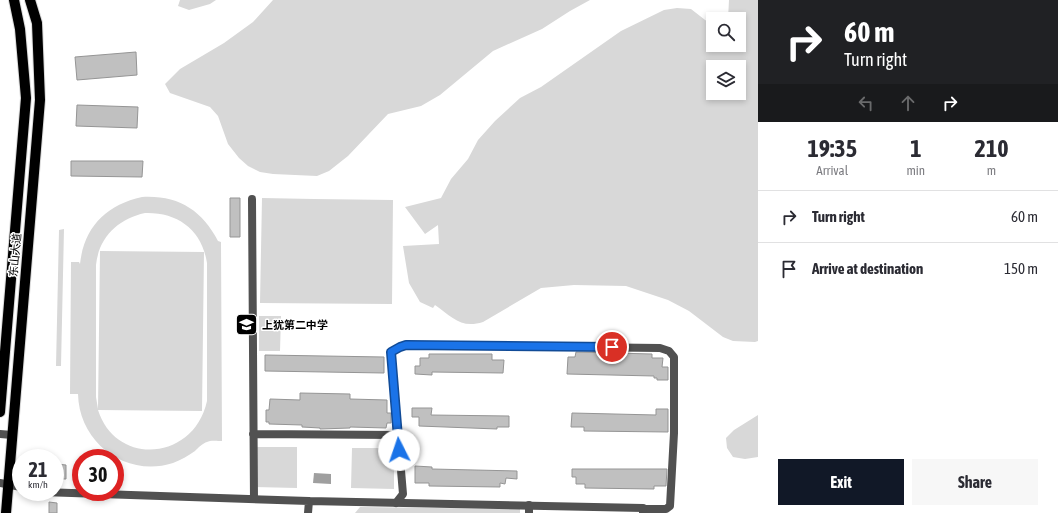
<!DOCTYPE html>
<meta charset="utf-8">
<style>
:root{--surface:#fff;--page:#f7f7f7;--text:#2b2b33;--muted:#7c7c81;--line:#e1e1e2;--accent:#111827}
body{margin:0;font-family:"Asap Condensed","Noto Sans SC",sans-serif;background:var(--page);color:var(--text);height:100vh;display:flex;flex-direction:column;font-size:15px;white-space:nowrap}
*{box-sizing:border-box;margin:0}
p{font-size:13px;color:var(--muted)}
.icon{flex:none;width:22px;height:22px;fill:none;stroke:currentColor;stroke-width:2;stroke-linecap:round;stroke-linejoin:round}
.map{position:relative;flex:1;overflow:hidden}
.details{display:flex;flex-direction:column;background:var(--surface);width:300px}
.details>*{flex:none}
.top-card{background:#202124;color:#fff;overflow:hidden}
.fabs{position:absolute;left:706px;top:12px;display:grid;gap:8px}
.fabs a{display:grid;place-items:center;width:40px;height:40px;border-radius:0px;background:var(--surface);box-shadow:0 2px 6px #0003;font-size:20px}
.speed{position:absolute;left:12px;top:449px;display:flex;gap:8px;font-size:20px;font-weight:700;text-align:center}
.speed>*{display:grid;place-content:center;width:52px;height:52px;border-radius:50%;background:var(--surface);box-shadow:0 2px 6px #0003;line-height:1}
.speed small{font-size:10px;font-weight:400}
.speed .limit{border:6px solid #d22;background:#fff;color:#111}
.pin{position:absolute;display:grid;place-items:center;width:34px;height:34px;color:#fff;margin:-17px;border:2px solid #fff;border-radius:50%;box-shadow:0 1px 4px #0007}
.me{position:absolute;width:44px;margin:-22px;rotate:356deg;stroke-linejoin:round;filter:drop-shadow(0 0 3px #0008)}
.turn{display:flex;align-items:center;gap:14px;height:84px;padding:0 20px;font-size:18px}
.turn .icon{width:52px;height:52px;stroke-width:2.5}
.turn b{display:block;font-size:28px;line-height:34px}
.lanes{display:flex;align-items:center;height:38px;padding:0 20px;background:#0003;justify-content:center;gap:20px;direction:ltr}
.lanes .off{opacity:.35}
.eta{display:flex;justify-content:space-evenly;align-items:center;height:68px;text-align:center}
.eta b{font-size:24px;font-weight:700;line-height:28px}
.button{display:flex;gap:8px;margin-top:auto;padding:8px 20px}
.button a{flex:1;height:46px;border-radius:0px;background:var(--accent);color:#fff;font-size:16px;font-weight:700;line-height:46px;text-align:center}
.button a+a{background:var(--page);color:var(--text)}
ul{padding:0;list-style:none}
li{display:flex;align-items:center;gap:12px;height:52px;padding:0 20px;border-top:1px solid var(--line)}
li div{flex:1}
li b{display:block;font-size:15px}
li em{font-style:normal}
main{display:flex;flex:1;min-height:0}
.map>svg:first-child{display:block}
</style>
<main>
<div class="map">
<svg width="758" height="513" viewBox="0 0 758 513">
<rect width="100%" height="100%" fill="#fff"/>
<path fill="#d8d8d8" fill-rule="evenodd" d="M180 0H216L210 4 189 10 178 6Z
M273 0H590L570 11 542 29 493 51 440 95 421 106 388 114 348 156 329 171 317 176 273 174 260 172 248 166 239 158 228 144 218 116 210 107 170 93 165 84 180 69 224 43 253 22Z
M729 0H758V341L755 342 733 341 723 337 689 311 668 300 626 286 574 285 541 288 483 322C461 329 452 317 435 305L433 308 420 302 409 283 403 246 439 244 438 225 425 234 405 207 441 198 451 179 468 159 478 140 495 121 520 98 541 87 621 31 664 10 677 8 691 9 709 23 713 24V45H739V19H728ZM713 67H739V93H713Z
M142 197C178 195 202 210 218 241L221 242 222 441C218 441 210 440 207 442 203 443 198 448 195 451 188 456 181 460 173 463 126 478 79 443 78 394H70L71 262H79L80 264C84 227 106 205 142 197ZM145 213C178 212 202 230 207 263V401C194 461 116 467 98 410L202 411 204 252 100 251 98 409 96 397V265C99 237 118 219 145 213Z
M262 198 314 199V251V199L393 200 392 304 260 303Z
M64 229 61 366H56L59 230Z
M259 316H281L280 351H259Z
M758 415V457L745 459 733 457 727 448 726 438 734 430Z
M255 447H297V488L254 487Z
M352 448H394V489L351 488Z
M360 507 520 509V513H355Z"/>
<path fill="#9f9f9f" d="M314 473 331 474V484L313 483Z"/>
<path fill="#c0c0c0" stroke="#959595" d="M136 52 137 75 77 80 75 57Z
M77 105 138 107 137 128 76 126Z
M71 161H143L142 177 71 176Z
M230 198H240V237H230Z
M576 352 652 354V358H663L662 367H668V380H657V378H654V376L567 374 568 357H575Z
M429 354H492V360H504L503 373 432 372V375L415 374V366H420V358H429Z
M265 355 384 357V373L265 371Z
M300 393 350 394V399L387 400V413H391V423H387L386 428 350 427V428L320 429V428L302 427V425L269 424V422H266V410H269L270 399 300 400Z
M412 408H432L431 415 509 416V427H497V429L419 426V417H412Z
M656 409H668V432L584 431V427H571L572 413 656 415Z
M56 464 66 465V479H55Z
M415 466 432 467V469L517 471V479L506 478 505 484 500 483V487L429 486V483H415Z
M572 469H667L666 486H654V489L585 488V484H576V477H572Z
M49 502 57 503V513H49Z"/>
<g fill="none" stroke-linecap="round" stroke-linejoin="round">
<defs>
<path id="primary" d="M0 412 26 98 20 29 14 0
M6 513 40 100 37 23 30 0"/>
</defs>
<use href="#primary" stroke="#dbdbdb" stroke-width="12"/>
<path stroke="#515151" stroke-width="8" d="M252 199 254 499
M253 434 398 435
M396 503 403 494 391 352 400 347 406 345 660 348 669 351 674 357V433L670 506 666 509H643V513
M529 513V505"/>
<path stroke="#515151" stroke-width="8" d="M0 434 12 435
M0 483 21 487
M42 492 309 501 643 508V509
M308 513 309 501"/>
<use href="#primary" stroke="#000" stroke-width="10"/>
</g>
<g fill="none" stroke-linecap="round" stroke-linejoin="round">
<defs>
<path id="route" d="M399 450 391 352 400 347 406 345 612 347"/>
</defs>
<use href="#route" stroke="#114b97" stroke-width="10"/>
<use href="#route" stroke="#1a73e8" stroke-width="7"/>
</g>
<defs>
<symbol id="school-square" viewBox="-11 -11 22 22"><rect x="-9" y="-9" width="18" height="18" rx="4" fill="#000" stroke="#fff"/><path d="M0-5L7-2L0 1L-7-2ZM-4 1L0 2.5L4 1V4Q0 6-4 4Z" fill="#fff"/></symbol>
</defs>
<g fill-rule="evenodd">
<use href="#school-square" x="234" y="312" width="25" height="25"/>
</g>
<g text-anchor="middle" stroke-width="3" stroke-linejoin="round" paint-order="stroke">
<g font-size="11" fill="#000" stroke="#fff">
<text transform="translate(15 255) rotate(-85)" y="4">东山大道</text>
</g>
<g font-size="11" font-weight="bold" fill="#000" stroke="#fff" text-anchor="start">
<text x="262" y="329">上犹第二中学</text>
</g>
</g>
</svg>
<div class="fabs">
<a><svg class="icon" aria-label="search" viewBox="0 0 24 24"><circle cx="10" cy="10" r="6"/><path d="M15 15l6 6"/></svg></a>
<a><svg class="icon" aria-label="layers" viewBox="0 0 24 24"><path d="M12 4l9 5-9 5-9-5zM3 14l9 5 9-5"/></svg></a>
</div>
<div class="speed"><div>21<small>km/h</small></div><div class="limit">30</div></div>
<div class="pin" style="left:612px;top:347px;background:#d93025"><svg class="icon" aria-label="arrive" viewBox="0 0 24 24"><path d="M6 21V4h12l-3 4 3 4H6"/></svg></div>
<svg class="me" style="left:399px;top:450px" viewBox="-20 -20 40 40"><circle r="19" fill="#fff"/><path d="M0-13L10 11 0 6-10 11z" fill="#1a73e8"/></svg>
</div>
<section class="details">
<div class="top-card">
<div class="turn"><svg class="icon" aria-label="right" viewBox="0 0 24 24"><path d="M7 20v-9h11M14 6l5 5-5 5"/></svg><div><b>60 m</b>Turn right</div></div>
<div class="lanes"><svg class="icon off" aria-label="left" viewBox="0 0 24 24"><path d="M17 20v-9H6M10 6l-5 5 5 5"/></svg><svg class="icon off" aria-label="ahead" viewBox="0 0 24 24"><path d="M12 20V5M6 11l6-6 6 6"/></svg><svg class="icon" aria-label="right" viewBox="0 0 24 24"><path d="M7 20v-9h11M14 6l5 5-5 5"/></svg></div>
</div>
<div class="eta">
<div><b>19:35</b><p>Arrival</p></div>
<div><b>1</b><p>min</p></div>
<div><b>210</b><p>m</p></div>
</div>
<ul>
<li><svg class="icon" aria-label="right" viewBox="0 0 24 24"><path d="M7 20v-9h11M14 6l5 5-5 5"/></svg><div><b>Turn right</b></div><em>60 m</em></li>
<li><svg class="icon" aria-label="arrive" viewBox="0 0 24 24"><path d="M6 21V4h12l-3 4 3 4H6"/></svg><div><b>Arrive at destination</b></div><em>150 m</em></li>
</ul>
<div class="button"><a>Exit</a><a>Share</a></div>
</section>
</main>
